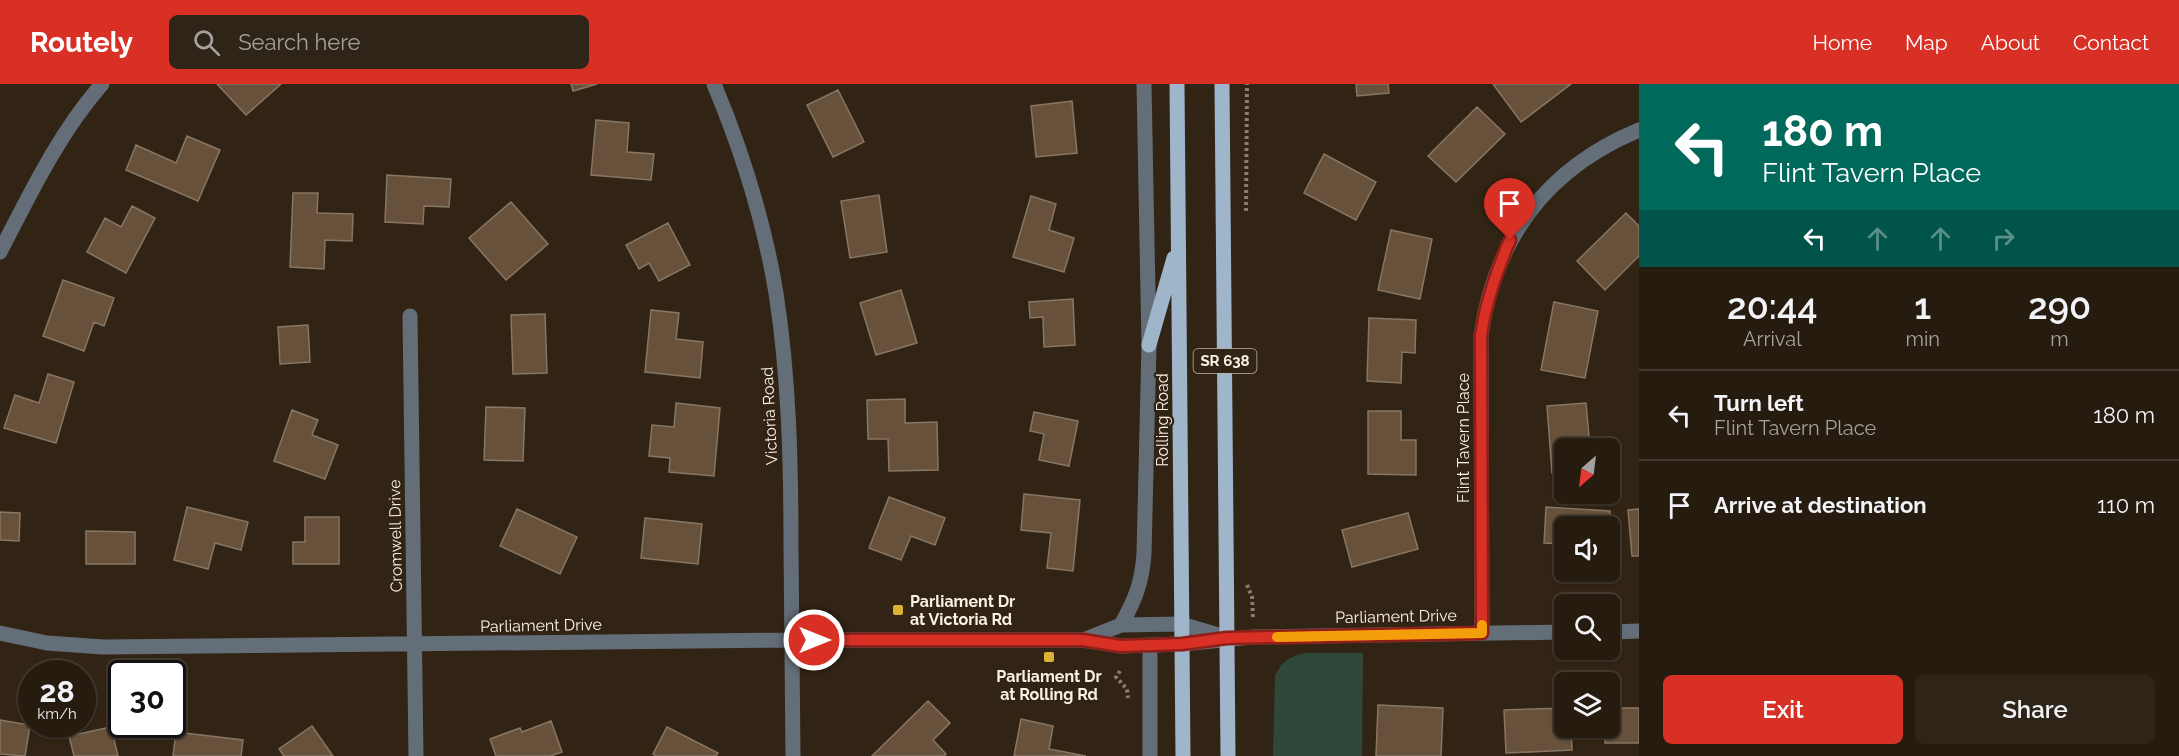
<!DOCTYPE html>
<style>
:root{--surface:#261b0f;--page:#2e2418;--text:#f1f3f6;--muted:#a4a19e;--line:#42392f;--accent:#d93025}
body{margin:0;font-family:Raleway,sans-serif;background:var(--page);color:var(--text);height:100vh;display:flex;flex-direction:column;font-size:22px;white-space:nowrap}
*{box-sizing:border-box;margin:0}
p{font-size:20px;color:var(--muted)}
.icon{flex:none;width:33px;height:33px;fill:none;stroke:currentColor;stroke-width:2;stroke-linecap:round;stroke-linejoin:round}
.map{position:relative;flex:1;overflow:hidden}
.drawer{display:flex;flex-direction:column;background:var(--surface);width:540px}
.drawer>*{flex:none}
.banner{background:#00695c;color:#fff;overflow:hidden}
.needle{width:39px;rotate:208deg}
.buttons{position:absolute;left:1554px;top:354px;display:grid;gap:12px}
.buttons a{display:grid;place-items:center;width:66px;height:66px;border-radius:9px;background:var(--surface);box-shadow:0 2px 4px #0004,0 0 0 2px var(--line);font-size:30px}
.speed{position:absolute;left:18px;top:576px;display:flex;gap:12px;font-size:30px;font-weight:700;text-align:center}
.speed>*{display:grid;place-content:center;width:78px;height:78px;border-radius:50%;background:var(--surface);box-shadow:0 2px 4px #0004,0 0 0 2px var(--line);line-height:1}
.speed small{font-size:15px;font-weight:400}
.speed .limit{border:3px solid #111;border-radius:9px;background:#fff;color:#111}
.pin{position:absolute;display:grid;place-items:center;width:51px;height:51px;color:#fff;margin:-62px -26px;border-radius:50% 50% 50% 0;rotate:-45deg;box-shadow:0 0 6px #0007}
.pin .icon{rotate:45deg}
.me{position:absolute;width:66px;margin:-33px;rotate:90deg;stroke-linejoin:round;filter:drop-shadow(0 0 4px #0008)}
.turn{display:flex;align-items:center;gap:21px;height:126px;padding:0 24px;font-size:27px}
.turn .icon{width:78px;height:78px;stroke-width:2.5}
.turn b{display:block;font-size:42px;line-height:51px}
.lanes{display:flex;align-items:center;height:57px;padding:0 24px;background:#0003;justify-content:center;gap:30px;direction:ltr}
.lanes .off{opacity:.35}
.eta{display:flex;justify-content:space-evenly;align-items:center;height:102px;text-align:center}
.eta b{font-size:36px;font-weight:600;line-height:42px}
.button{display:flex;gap:12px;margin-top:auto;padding:12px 24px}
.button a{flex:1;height:69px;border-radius:9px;background:var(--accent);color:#fff;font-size:24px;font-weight:600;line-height:69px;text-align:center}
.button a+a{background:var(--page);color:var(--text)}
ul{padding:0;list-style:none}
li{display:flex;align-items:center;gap:18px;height:90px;padding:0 24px;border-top:2px solid var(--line)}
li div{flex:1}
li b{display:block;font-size:22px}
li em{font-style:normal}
header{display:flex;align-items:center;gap:36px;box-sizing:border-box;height:84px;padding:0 30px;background:var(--accent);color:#fff}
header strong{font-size:28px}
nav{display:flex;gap:33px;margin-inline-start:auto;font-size:21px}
.search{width:420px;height:54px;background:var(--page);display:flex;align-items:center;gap:15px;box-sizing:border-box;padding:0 21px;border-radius:9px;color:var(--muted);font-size:22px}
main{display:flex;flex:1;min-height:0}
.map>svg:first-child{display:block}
</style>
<header>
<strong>Routely</strong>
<div class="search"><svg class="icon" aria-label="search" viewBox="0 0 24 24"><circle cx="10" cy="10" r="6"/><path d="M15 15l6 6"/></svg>Search here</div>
<nav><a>Home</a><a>Map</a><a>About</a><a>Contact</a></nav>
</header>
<main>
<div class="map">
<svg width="1639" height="672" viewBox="0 0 1639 672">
<rect width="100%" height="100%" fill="#322414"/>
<path fill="#304839" d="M1306 569H1363L1362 672H1273L1275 592C1282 577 1290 572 1306 569Z"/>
<path fill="#67513a" stroke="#877664" stroke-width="1.5" d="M217 0H281L246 31Z
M571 0H597L573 7Z
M1356 0H1388L1389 9 1357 12Z
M1493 0H1571L1521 38Z
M838 6 864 58 833 73 807 21Z
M1072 17 1077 69 1036 73 1031 22Z
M1477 23 1505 50 1456 98 1428 72Z
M596 36 629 39 627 68 654 70 651 96 591 91Z
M187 52 220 66 198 117 126 86 136 61 176 79Z
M1324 70 1376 98 1356 136 1304 109Z
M387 91 451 95 449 123 424 122 423 140 385 138Z
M293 109H318L317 129 353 130 352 157 325 156 324 185 290 183Z
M879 111 887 168 850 174 841 117Z
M1031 112 1056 120 1049 146 1074 154 1064 188 1013 173Z
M511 118 548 160 506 196 469 154Z
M132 122 155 134 126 189 87 168 105 134 121 143Z
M1626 129 1639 142V172L1605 206 1577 177Z
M668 139 690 181 659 197 649 179 639 185 626 161Z
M1391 146 1432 155 1420 215 1378 206Z
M63 196 114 214 104 242 94 238 84 267 43 252Z
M901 206 917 259 876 271 860 219Z
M1073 215 1075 261 1044 263 1043 233 1030 234 1029 218Z
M1554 218 1598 227 1585 294 1541 286Z
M651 226 679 229 676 255 703 258 700 294 645 288Z
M545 230 547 289 513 290 511 231Z
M1369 234 1416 236 1415 269 1402 268 1401 299 1367 297Z
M308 241 310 278 280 280 278 243Z
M48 290 74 298 56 359 4 344 15 311 39 319Z
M905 315V339L937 338 938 386 889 387 888 355H868L867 316Z
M676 319 720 324 714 392 669 388 670 374 649 372 652 341 674 343Z
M1586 319 1590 364H1564V388L1552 389 1547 322Z
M486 323 525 324 523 377 484 376Z
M292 326 318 336 312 351 338 361 325 395 274 377Z
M1368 327H1401V356H1416V391L1368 390Z
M1034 328 1078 337 1069 382 1039 376 1044 350 1030 347Z
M1024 410 1080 416 1073 487 1047 484 1051 449 1021 446Z
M889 413 945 434 935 461 911 452 901 476 869 464Z
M187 423 248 438 241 466 215 459 208 485 174 476Z
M1546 423 1610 427 1609 442H1564V460L1544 459Z
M517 425 577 453 560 490 500 462Z
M1639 425V472H1632L1628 426Z
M0 428 20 429 19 457 0 456Z
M1408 429 1418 465 1352 483 1342 446Z
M305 433H339V480H293V458H305Z
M645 434 702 440 698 480 641 474Z
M86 447 135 448V480H86Z
M928 617 950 639 933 656 946 670 944 672H872Z
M1378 621 1443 624 1441 672H1376Z
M1564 624V644H1571L1572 666 1506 669 1504 626Z
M1610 624H1639V659H1605V644H1610Z
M1021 635 1053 642 1049 665 1086 672H1014Z
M0 636 30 641 25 672 0 670Z
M551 637 562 668 550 672H496L490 655 520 644 522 648Z
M312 642 333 672H284L279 665Z
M111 643 118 672H74L69 652Z
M667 643 718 669 716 672H656L653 670Z
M176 648 243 656 241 672H173Z"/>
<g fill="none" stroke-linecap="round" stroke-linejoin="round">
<path stroke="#897d70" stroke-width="4" stroke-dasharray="3 3" stroke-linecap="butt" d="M1246 127 1247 0
M1247 501 1252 513 1253 534
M1120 587 1116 593 1127 605 1128 614"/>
<path stroke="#636e78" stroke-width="15" d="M714 0C742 67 764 137 776 209 789 293 791 378 791 463 792 533 792 602 793 672
M0 168C30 110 59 49 102 0
M410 232 416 672
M1121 541C1135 516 1142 499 1144 470L1149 261 1144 0
M1610 548 1639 547
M0 549 47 559 103 563 792 556H1083L1121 562 1182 560 1253 553 1564 548
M1482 549 1481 251C1495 154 1547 84 1639 46
M1086 555 1121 541 1181 540 1222 552
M1150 561V672"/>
<path stroke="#9eb5ca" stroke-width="15" d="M1177 0 1183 672
M1222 0 1228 672
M1149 261 1174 174"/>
</g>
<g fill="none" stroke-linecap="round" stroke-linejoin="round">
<defs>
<path id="route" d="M814 556H1083L1120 562 1182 560 1227 554 1482 549 1481 251C1486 217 1496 188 1510 156"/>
</defs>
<use href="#route" stroke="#8d1f18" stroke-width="15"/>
<use href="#route" stroke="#d93025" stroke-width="10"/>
<path stroke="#f59e0b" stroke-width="10" d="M1277 553 1482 549V541"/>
</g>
<g fill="#dbb233" stroke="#322414" stroke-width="2">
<rect x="892" y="520" width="12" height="12" rx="3"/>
<rect x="1043" y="567" width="12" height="12" rx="3"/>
</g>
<g text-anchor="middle" stroke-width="4.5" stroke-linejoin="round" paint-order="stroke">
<rect fill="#322414" stroke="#bfb4a8" stroke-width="1.5" x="1193.5" y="265" width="63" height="24" rx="4.5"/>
<g font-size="15" font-weight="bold" fill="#fbf1e7">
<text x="1225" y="282">SR 638</text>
</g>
<g font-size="16" fill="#fbf1e7" stroke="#322414">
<text transform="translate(769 332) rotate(-93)" y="6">Victoria Road</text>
<text transform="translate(1162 336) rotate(-90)" y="6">Rolling Road</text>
<text transform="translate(1463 354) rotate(-90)" y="6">Flint Tavern Place</text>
<text transform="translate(395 452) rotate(-91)" y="6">Cromwell Drive</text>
<text transform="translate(1396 532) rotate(-1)" y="6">Parliament Drive</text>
<text transform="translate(541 541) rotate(-1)" y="6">Parliament Drive</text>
</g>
<g font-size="16" font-weight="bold" fill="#fbf1e7" stroke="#322414" text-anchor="start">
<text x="910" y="523">Parliament Dr<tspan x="910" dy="18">at Victoria Rd</tspan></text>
<text x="1049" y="598" text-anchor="middle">Parliament Dr<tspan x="1049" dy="18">at Rolling Rd</tspan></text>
</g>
</g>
</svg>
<div class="buttons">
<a><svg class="needle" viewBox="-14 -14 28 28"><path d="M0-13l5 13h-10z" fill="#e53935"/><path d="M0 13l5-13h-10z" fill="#a4a19e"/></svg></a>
<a><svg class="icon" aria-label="sound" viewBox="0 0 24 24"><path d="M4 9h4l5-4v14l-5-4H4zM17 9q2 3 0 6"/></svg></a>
<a><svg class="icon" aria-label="search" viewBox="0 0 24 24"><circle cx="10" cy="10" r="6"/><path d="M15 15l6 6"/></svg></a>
<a><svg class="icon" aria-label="layers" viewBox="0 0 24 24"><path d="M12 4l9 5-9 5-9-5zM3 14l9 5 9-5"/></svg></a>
</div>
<div class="speed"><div>28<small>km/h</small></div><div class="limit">30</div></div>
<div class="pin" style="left:1510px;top:156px;background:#d93025"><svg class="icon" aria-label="arrive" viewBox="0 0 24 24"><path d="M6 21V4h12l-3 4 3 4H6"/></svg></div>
<svg class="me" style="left:814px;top:556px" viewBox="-20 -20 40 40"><circle r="17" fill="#d93025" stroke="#fff" stroke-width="3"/><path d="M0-11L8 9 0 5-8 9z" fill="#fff"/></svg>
</div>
<section class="drawer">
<div class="banner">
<div class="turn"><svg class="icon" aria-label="left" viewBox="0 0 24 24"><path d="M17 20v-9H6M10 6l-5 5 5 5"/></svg><div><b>180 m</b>Flint Tavern Place</div></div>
<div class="lanes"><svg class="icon" aria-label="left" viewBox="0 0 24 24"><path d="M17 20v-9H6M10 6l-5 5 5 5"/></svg><svg class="icon off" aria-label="ahead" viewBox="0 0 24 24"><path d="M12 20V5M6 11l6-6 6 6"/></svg><svg class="icon off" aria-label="ahead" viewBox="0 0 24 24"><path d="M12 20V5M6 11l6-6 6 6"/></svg><svg class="icon off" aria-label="right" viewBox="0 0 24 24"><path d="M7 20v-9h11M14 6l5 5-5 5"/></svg></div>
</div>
<div class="eta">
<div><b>20:44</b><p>Arrival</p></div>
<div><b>1</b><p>min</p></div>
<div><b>290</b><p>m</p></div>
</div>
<ul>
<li><svg class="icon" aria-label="left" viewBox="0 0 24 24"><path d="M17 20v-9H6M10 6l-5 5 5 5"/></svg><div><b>Turn left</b><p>Flint Tavern Place</p></div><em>180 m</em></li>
<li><svg class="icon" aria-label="arrive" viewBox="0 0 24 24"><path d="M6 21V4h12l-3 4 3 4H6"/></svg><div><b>Arrive at destination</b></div><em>110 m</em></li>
</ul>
<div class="button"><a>Exit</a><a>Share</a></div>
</section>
</main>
